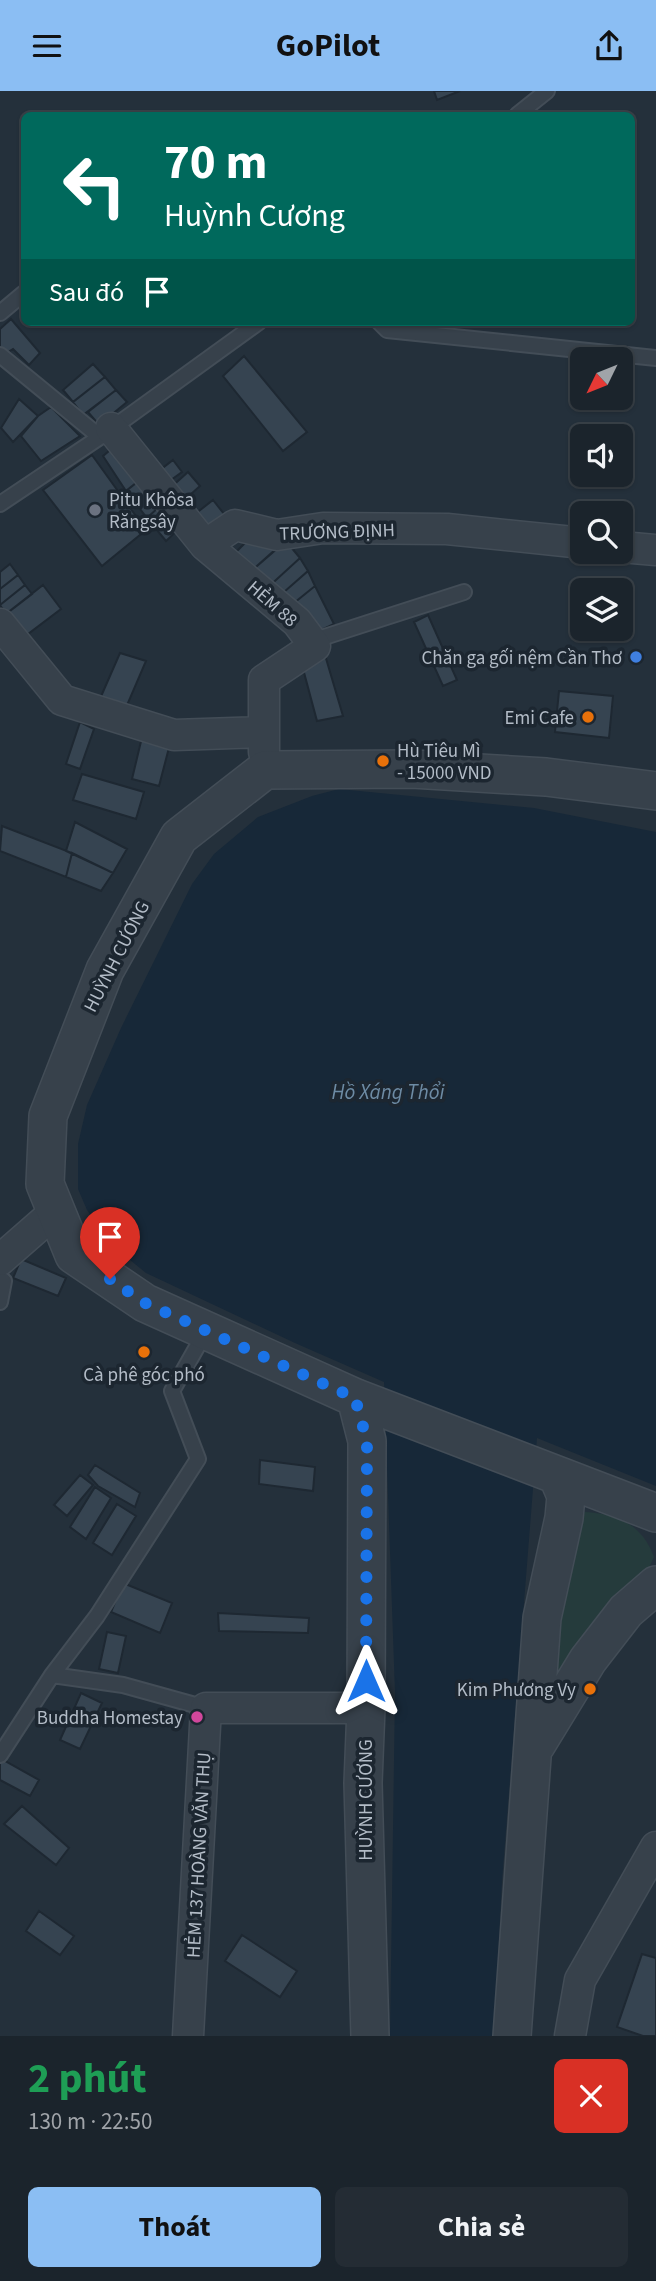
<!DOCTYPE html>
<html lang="vi">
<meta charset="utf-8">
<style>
:root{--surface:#1b242c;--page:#242c34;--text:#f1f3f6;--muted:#a0a4a9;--line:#394148;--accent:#8bbef3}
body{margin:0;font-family:"Source Sans 3",sans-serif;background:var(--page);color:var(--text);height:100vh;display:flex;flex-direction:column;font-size:26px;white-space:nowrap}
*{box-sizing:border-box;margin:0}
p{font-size:23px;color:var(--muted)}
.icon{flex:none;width:38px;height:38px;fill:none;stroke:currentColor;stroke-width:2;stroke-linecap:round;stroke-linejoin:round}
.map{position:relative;height:1945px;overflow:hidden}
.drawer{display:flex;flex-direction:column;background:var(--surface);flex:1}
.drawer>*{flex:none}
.guide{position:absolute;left:21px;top:21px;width:614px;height:214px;border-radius:10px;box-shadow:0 2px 5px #0004,0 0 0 2px var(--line);background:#00695c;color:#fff;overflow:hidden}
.needle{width:46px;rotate:227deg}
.tools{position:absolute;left:570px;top:256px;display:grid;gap:14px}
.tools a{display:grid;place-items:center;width:63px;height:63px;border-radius:10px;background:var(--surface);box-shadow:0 2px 5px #0004,0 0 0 2px var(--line);font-size:35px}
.pin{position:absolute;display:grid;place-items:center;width:60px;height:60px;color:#fff;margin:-72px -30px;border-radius:50% 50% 50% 0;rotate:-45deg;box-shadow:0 0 7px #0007}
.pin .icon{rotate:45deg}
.me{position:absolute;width:77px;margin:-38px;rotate:0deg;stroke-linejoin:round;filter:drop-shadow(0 0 5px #0008)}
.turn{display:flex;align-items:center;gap:24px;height:147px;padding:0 28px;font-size:32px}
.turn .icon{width:91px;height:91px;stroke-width:2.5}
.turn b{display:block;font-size:49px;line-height:60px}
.then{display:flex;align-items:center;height:66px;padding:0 28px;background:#0003;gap:14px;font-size:26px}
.round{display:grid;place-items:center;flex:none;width:74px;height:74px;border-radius:10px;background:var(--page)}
.headline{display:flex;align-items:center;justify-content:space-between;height:119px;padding:0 28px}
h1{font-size:42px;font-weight:700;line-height:52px;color:#1e9e55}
.primary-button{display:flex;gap:14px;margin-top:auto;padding:14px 28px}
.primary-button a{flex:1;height:80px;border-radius:10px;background:var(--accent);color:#111;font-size:28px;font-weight:700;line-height:80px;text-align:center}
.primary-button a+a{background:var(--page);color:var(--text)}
header{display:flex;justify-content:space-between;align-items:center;height:91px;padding:0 28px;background:var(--accent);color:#111;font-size:32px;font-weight:700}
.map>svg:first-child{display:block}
</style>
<header><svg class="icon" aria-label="menu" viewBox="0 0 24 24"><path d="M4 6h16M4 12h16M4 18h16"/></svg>GoPilot<svg class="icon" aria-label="share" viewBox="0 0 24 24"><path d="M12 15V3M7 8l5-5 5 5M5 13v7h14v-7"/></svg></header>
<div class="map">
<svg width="656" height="1945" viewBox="0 0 656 1945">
<rect width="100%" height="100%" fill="#24303b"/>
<path fill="#253b3c" d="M585 1421C619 1423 642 1434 654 1466L646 1483 546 1604 578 1426Z"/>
<path fill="#172838" d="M339 698 534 717 656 741V1395L537 1347 502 1790 494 1945H390L395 1601 384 1291 295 1252 146 1182 119 1160 101 1139 87 1119 78 1098V1053L87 1014 121 937 192 793 214 763 258 726 312 705Z"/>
<path fill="#364451" stroke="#1e2832" stroke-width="2" d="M434 0H460L437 9Z
M11 228 40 262 29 274 13 258 5 263 0 259V238Z
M244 265 307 341 283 360 223 285Z
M93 273 105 286 73 311 63 299Z
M105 286 116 299 83 324 73 311Z
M116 299 127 311 99 334 88 321Z
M19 308 38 325 13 351 1 337Z
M51 316 80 345 41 370 21 345 38 325Z
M115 355 141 388 126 400 103 365Z
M92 364 146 439 102 475 43 399Z
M173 369 182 381 164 394 155 383Z
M188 381 200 395 181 412 168 399Z
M141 388 161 414 147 427 126 400Z
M213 409 228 428 207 446 190 427Z
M161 414 179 438 166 450 147 427Z
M249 448 277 457 248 483 229 468Z
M286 450 300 467 265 499 248 483Z
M300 467 308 480 276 508 265 499Z
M10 473 18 484 0 498V481Z
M308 480 315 495 289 516 276 508Z
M18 484 25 494 0 514V498Z
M25 494 32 503 6 523 0 514Z
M43 494 61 518 24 546 6 523Z
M315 495 334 533 315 542 289 516Z
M428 524 457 589 443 595 414 531Z
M120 562 146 570 125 619 99 610Z
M325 564 343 625 317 630 302 574Z
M559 600 613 605 609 647 555 641Z
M80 631 94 638 80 678 66 673Z
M143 642 171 649 159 695 132 688Z
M82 683 144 701 136 728 73 709Z
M75 731 127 758 113 782 66 760Z
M2 735 72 762 66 786 0 760Z
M72 762 113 782 101 800 66 786Z
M21 1168 66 1187 58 1205 13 1187Z
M260 1369 315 1376 313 1400 259 1393Z
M95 1374 140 1402 135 1416 98 1395 88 1384Z
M80 1384 93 1394 67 1425 54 1414Z
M95 1396 111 1407 86 1448 70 1436Z
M117 1413 136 1425 112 1464 93 1452Z
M123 1492 172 1512 160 1542 111 1521Z
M218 1522 309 1527 308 1542 219 1540Z
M107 1541 126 1545 118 1582 99 1578Z
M81 1602 102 1612 80 1658 60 1649Z
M0 1667 39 1689 30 1705 0 1689Z
M22 1715 69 1757 56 1774 4 1733Z
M39 1820 74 1845 60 1864 26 1840Z
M242 1844 297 1880 280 1906 225 1870Z
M642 1863 656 1867V1945H643L617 1936Z"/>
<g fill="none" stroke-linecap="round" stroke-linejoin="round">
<defs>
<path id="service" d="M517 24 547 0
M0 222 24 202
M379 231 387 239 656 267
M0 264 100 346
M0 413 100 346 259 231
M312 550 464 501
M0 1187 4 1190 0 1211
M52 1584 123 1594 206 1617
M0 1664 52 1584 97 1525 198 1368 172 1300 206 1240"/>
<path id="minor" d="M111 337 205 454 235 434 277 444 323 437 447 438 583 452
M205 454 297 531 315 555 264 589V661
M621 456 656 459
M0 533 62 609 174 644 263 641
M0 1169 56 1120
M188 1945 206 1617H366
M570 1945 580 1889 656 1756"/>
<path id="tertiary" d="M656 700 546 686 412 678 265 679 179 746 105 879 48 1025 45 1093 74 1164 145 1212 356 1307 656 1422
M356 1307 367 1350 366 1617 363 1692 370 1945
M536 1654 588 1569 626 1520 656 1494
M512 1945 542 1527 564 1427 566 1405 558 1386"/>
</defs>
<use href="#service" stroke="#434d57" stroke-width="18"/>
<use href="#minor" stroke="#434d57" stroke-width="33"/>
<use href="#tertiary" stroke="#434d57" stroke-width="40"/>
<use href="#service" stroke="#37414b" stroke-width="14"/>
<use href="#minor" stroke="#37414b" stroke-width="30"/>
<use href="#tertiary" stroke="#37414b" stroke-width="37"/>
</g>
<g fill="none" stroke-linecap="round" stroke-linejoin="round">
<path stroke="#1a73e8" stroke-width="12" stroke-dasharray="0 21.6" d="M110 1188 145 1212 355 1307 367 1350 366 1590"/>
</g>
<circle fill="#6b7280" stroke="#1c2630" stroke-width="2.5" cx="95" cy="419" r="7"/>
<circle fill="#3f7fe0" stroke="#1c2630" stroke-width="2.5" cx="636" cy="566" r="7"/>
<g fill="#e8710a" stroke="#1c2630" stroke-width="2.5">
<circle cx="588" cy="626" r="7"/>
<circle cx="383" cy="670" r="7"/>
<circle cx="144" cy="1261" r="7"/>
<circle cx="590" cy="1598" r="7"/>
</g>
<circle fill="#d1479c" stroke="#1c2630" stroke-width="2.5" cx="197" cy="1626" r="7"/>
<g text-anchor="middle" stroke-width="7" stroke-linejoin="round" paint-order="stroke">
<g font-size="19" fill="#b3bcc7" stroke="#1c2630" text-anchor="end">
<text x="109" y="415" text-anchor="start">Pitu Khôsa<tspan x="109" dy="22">Răngsây</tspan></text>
<text x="622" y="573">Chăn ga gối nệm Cần Thơ</text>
<text x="574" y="633">Emi Cafe</text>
<text x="397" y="666" text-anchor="start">Hù Tiêu Mì<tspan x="397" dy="22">- 15000 VND</tspan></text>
<text x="144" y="1290" text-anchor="middle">Cà phê góc phó</text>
<text x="576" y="1605">Kim Phương Vy</text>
<text x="183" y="1633">Buddha Homestay</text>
</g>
<g font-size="19" fill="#b3bcc7" stroke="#1c2630">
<text transform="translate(337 440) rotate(-2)" y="7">TRƯƠNG ĐỊNH</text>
<text transform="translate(273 512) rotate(41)" y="7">HẺM 88</text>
<text transform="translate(116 865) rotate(-63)" y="7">HUỲNH CƯƠNG</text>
<text transform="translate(365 1709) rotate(-90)" y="7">HUỲNH CƯƠNG</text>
<text transform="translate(198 1764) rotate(-87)" y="7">HẺM 137 HOÀNG VĂN THỤ</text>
</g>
<g font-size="21" font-style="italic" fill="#6d8ba4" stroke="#1c2630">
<text x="388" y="1008">Hồ Xáng Thổi</text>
</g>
</g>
</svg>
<div class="tools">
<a><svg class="needle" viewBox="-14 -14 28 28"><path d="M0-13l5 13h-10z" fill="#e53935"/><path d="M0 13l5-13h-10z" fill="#a0a4a9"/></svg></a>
<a><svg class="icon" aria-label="sound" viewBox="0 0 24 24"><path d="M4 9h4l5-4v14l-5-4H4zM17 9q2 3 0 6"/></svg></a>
<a><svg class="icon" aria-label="search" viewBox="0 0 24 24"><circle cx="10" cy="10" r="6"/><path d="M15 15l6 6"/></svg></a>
<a><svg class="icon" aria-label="layers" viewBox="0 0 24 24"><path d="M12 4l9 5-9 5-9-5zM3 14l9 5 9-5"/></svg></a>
</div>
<div class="pin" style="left:110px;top:1188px;background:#d93025"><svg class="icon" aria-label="arrive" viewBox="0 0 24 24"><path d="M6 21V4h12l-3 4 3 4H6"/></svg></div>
<svg class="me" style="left:366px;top:1590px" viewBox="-20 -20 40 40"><path d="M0-17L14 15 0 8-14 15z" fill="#1a73e8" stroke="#fff" stroke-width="4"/></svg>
<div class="guide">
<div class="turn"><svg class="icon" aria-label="left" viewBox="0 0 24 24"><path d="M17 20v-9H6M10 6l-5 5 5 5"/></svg><div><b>70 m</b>Huỳnh Cương</div></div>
<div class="then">Sau đó<svg class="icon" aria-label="arrive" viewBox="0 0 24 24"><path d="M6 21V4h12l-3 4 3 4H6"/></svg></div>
</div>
</div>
<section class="drawer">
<div class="headline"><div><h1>2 phút</h1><p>130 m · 22:50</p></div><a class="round" style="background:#d93025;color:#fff"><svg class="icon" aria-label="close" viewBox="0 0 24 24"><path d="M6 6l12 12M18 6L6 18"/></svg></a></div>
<div class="primary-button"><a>Thoát</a><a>Chia sẻ</a></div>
</section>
